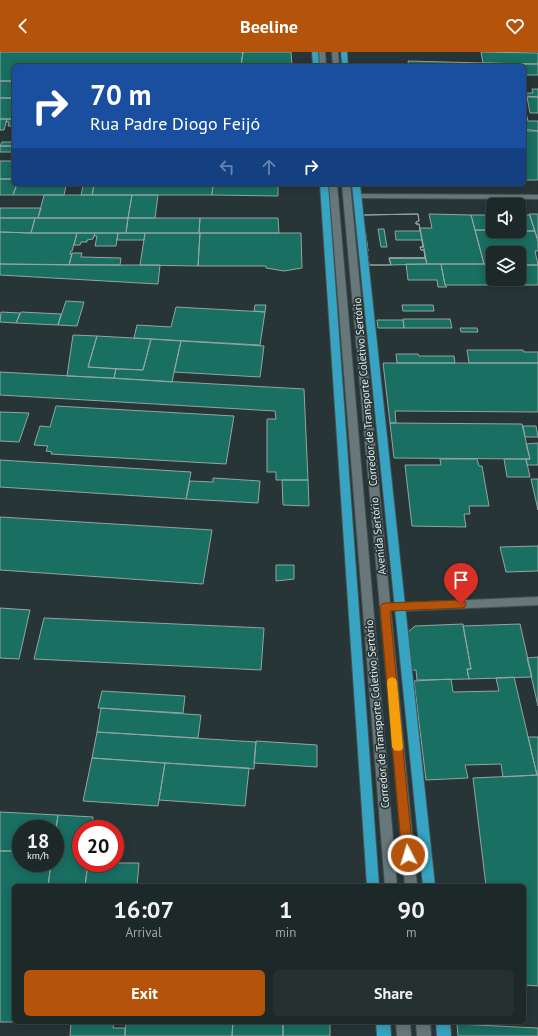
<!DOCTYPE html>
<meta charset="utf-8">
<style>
:root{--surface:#1d2828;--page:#253030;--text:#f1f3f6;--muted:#a0a6a8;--line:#3b4445;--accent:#b45309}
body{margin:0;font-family:"PT Sans",sans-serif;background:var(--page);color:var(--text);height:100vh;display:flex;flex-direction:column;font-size:15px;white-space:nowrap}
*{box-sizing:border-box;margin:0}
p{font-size:13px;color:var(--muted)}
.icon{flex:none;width:22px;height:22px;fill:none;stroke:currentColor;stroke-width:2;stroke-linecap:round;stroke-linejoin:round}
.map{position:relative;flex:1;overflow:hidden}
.details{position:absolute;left:12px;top:832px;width:514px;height:140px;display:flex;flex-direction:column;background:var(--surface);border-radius:6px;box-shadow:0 2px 10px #0003,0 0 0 1px var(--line)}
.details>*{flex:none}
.banner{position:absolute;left:12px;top:12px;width:514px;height:122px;border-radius:6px;box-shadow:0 2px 10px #0003,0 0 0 1px var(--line);background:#1a4fa0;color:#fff;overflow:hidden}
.tools{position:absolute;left:486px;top:146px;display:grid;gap:8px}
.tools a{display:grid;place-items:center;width:40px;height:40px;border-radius:6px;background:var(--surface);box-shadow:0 2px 10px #0003,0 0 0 1px var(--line);font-size:20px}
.speed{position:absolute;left:12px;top:768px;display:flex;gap:8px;font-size:20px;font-weight:700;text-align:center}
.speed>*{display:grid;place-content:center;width:52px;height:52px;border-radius:50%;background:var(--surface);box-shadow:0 2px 10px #0003,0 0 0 1px var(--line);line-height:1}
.speed small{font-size:10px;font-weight:400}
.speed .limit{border:6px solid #d22;background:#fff;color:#111}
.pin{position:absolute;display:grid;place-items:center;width:34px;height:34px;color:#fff;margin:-41px -17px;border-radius:50% 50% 50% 0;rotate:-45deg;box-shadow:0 0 4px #0007}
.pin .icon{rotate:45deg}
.me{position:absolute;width:44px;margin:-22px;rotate:355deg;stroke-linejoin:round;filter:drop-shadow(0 0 3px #0008)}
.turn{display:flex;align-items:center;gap:14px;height:84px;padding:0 12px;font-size:18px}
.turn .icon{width:52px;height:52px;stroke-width:2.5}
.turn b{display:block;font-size:28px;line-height:34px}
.lanes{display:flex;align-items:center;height:38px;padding:0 12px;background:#0003;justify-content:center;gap:20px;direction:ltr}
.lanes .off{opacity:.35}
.eta{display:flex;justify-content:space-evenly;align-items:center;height:68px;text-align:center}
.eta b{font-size:24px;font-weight:600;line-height:28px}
.action{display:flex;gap:8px;margin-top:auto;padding:8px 12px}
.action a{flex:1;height:46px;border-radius:6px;background:var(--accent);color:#fff;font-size:16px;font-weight:600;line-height:46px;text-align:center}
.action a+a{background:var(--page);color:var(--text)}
header{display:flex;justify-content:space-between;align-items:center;height:52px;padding:0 12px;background:var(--accent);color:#fff;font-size:18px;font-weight:600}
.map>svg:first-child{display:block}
</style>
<header><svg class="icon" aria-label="back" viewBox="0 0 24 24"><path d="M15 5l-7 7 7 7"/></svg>Beeline<svg class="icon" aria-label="heart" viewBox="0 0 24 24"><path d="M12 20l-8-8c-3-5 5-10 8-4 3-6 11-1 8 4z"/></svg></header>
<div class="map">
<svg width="538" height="984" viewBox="0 0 538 984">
<rect width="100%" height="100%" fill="#273536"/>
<path fill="#186f62" stroke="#95a5a1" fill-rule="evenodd" d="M0 0H243L241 14H14V29H0Z
M243 0H291L292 14H241Z
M481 0 538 1V12L483 11Z
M408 9 521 12V14H409Z
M521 12H538V23H524V14H521Z
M0 29H14V46H0Z
M532 37H538V45L525 44 524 41H533Z
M527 45H538V61H530Z
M0 46H14V67H0Z
M524 61H526L528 69H538V79L524 77Z
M0 67H7L4 78H0Z
M7 67H14V74H8L9 70H6Z
M524 79H538V128H524Z
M2 90H14V94H0Z
M0 94H14V100H0Z
M0 109H14V127H0Z
M0 127H14V132H17L13 143H0Z
M17 132H74L73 134H66L64 143H13Z
M94 132H213L212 143H92Z
M213 132H278V144L212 143Z
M83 134H94L92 143H81Z
M44 143H132L128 166H38Z
M132 143H158L155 166H128Z
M0 156H41L38 166H0Z
M418 162 419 169 416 170V172H419L420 179H395L396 188H422L423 195H420L421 198H424L425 206H389L391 213H369L368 204H365V199H368L365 177H362V171H364L363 163ZM378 177H384L387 195H381Z
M418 162 419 169 416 170V172H419L423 195H420L421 198H424L425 206H389L391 213H369L368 204H365V199H368L365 177H362V171H364L363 163Z
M429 162 471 163 484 212H427L420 176H432Z
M529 162H538V186H537Z
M471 163H493V178H475Z
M519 163H530L535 179H519Z
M0 166H35L31 181 0 180Z
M35 166H128L126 181H31Z
M128 166H200L199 181H126Z
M200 166H278L279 181H199Z
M475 178 535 179 538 190V199H535L538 213H519V201H493V212H484Z
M0 180 31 181H77L72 199H71L70 202H72L69 213 0 212Z
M77 181H95L93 187 87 188V190H81L80 193H74Z
M95 181H118L116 194H95L97 184H94Z
M118 181H145L144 188H117Z
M145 181H200L198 214 140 213Z
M200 181H301L302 216 284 219 266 216V214H198Z
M72 201H82L81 205 121 206 120 213H69Z
M389 206H425L427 212 391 213Z
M0 212 120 213H160L158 232 0 223Z
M406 212H441L445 233 447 235H438L437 228H408Z
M441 212H493V227H519V213H538V233H445Z
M66 249 84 250 77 274 58 273Z
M255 253H266L265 260 254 259Z
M402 253H433L434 259H403Z
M176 255 265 260 260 293 134 286 137 273 171 275Z
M1 260 20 261 16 271 0 270Z
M21 260 61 262 58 273 16 271Z
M403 267H450L452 276H404Z
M377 268H403L404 276H378Z
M460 276H477L478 280H461Z
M73 283 97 284 88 315 116 317 114 326 67 324Z
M97 284 151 287 143 318 88 315Z
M151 287 181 289 172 330 114 326 116 317 143 318Z
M181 289 264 294 260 325 174 320Z
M467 298H523L524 300H538V311H469Z
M396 302H418L419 304H454L455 311H397Z
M383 311H538V360L395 359 396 371H390Z
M0 320 304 337 308 428H276V420H267V367H276L275 359 0 343Z
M56 354 234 364 226 412 51 402 52 400 46 399 48 394 34 393 40 374 50 375Z
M0 360 29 361 19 390 0 389Z
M390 371 522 372 530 407 394 406Z
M523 374H536L538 385H525Z
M538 391V413H527L526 407H530L526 392Z
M440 407H477L479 414H482L489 454H469L470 462H464L466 475 412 474 405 413H441Z
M504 407H526L530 425H507Z
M0 408 191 420 186 447 0 435Z
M213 426 260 429 258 451 186 447 190 429 213 430Z
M531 427H538V458Z
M282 428H308L309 454 283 453Z
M0 465 212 478 203 532 0 518Z
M538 494V519L506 520 500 495Z
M276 513H294V527L276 529Z
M0 556 30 558 19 607 0 606Z
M44 566 264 576 261 618 34 607Z
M463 572 471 617H467L469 627 417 628 416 618H412L408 580 415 574Z
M520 572 532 625 469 627 467 617H471L463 574Z
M538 605V654L527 606Z
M514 625 537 723 503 725 501 712 465 713 468 726 426 728 414 629 451 627 453 640 499 639 496 626Z
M102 639 185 644 183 661 98 656Z
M101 656 201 663 198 686 97 680Z
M97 680 256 690 254 717 92 706Z
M528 685H538V723H537Z
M256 689 317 693V715L254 711Z
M92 706 165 711 158 754 83 749Z
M165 711 249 716 245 754 159 748Z
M538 723V934L524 933V834H486L473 726Z
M0 760 58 763 55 783V777H21V799H0Z
M58 763 93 765 92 777H81V811H88L85 834H48L51 811H55V783Z
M0 799H21V811H51L48 834H14V970H0Z
M88 811H139L137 834H85Z
M71 970H114L113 976H125V984H70Z
M126 970H233L232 984H125Z
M233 970H283V984H232Z
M283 970H330V984H283Z
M457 972 538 976V984H458Z"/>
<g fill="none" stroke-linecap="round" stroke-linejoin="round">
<defs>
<path id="service" d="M319 0H325L326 14H320Z
M332 0H338L339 14H333Z
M329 132H337L397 834H385Z
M342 132H350L417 834H405Z
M396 970H410L411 984H397Z
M416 970H430L431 984H417Z"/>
<path id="minor" d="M355 142 538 143V147L358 146H355Z
M538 545V553L400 559 396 558 395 555 396 552 400 551Z"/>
<path id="primary" d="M312 0H318L319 14H313Z
M341 0H347L348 14H342Z
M320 132H328L379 834H367Z
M352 132H360L435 834H423Z
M376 970H390L391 984H377Z
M436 970H450L451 984H437Z"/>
</defs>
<use href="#service" stroke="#455253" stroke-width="2"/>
<use href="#minor" stroke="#455253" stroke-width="2"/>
<use href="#primary" stroke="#455253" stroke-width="2"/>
<use href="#service" fill="#68787a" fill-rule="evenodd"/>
<use href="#minor" fill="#68787a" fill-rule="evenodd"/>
<use href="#primary" fill="#36a4c2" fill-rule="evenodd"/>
</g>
<path fill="#b45309" stroke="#753606" d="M461 548 465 550 466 552 465 555 461 556 390 559 413 803 412 807 408 809 404 807 402 803 380 555 382 552 385 551Z"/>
<path fill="#f59e0b" d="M392 625 396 627 397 630 403 695 402 698 398 699 394 698 392 695 387 630 388 627Z"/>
<g text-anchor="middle" stroke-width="3.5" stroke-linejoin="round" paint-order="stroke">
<g font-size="11" fill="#e0e9ea" stroke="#273536">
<text transform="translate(365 340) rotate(-95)" y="4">Corredor de Transporte Coletivo Sertório</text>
<text transform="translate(378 484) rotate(-96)" y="4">Avenida Sertório</text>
<text transform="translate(377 662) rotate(-95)" y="4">Corredor de Transporte Coletivo Sertório</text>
</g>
</g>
</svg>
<div class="tools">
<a><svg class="icon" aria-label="sound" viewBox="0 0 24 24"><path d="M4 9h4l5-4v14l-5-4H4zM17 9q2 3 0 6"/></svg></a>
<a><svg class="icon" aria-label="layers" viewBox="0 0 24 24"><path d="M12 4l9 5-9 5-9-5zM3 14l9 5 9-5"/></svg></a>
</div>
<div class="speed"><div>18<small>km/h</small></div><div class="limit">20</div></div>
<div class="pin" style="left:461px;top:552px;background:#d93025"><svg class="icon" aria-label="arrive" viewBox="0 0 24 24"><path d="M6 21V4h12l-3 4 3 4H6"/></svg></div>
<svg class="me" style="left:408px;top:803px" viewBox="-20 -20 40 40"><circle r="17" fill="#b45309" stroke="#fff" stroke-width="3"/><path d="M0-11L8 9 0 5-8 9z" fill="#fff"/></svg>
<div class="banner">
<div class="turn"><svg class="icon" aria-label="right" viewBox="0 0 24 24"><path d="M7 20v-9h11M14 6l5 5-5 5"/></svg><div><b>70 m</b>Rua Padre Diogo Feijó</div></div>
<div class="lanes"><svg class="icon off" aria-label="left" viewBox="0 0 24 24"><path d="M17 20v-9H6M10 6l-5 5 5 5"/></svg><svg class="icon off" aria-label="ahead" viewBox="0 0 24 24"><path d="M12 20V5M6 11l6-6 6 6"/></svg><svg class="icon" aria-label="right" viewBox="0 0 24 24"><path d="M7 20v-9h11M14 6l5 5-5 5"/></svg></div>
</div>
<section class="details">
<div class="eta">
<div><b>16:07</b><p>Arrival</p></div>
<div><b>1</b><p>min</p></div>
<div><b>90</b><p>m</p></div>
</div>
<div class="action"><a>Exit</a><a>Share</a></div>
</section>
</div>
